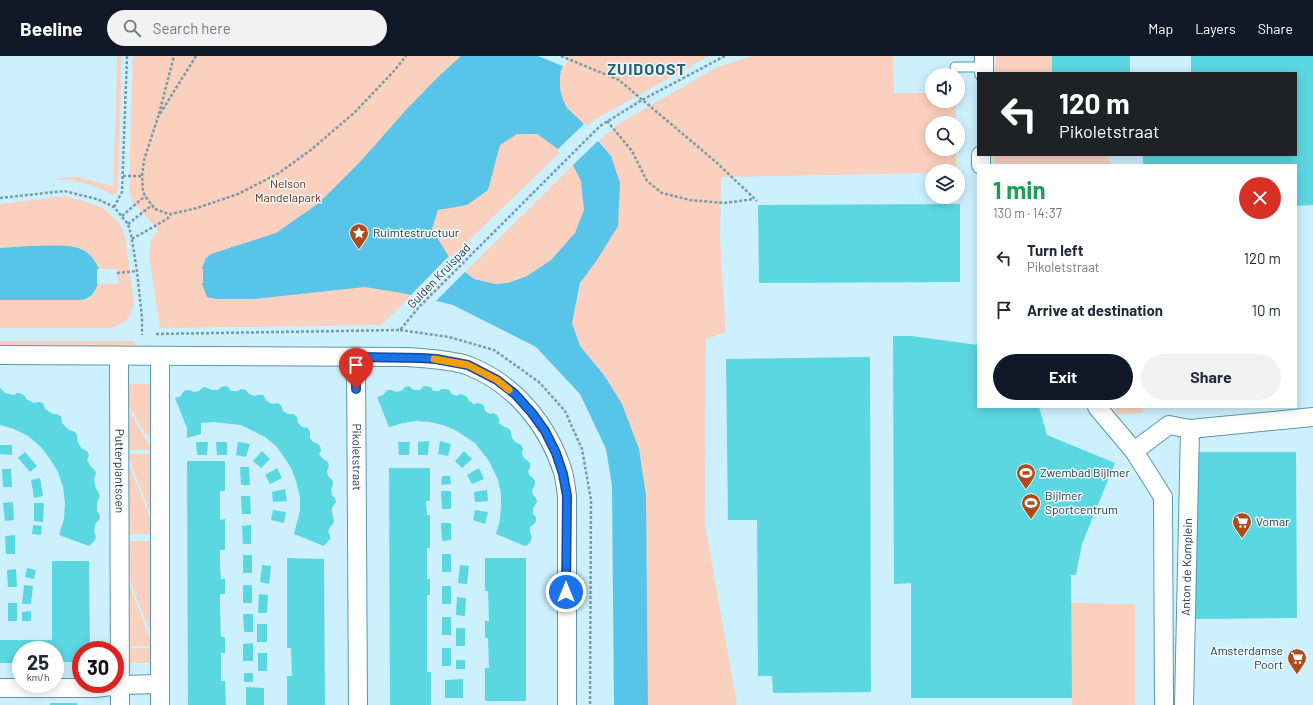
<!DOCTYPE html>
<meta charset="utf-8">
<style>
:root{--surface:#fff;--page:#f2f2f3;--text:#1f2937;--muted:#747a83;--accent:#111827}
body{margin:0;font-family:Barlow,sans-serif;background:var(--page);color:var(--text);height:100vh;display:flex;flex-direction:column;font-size:15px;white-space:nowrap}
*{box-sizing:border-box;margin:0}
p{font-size:13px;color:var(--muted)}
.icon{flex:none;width:22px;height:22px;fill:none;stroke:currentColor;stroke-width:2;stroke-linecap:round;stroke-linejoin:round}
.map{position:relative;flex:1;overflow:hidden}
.details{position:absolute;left:977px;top:108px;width:320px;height:244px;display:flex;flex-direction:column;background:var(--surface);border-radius:0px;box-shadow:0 2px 10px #0003}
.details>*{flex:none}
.hud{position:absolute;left:977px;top:16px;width:320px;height:84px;border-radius:0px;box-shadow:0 2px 10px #0003;background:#202124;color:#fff;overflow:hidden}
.fabs{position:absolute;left:925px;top:12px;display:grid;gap:8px}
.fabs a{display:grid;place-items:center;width:40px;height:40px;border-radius:50%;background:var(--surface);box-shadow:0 2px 10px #0003;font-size:20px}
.speed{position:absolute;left:12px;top:585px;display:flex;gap:8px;font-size:20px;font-weight:700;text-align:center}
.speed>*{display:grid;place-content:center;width:52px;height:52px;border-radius:50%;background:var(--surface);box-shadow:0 2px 10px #0003;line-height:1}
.speed small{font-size:10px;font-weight:400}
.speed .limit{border:6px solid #d22;background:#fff;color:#111}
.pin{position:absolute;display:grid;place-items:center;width:34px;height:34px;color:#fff;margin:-41px -17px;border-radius:50% 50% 50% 0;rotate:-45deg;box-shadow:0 0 4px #0007}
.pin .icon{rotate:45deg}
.me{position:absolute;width:44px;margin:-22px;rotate:0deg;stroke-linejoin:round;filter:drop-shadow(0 0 3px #0008)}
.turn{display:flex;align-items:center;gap:14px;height:84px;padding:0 16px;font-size:18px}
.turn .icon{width:52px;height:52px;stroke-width:2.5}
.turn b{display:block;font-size:28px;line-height:34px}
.round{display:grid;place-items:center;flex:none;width:42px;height:42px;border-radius:21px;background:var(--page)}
.head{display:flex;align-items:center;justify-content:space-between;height:68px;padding:0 16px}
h1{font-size:24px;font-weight:700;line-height:30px;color:#1e9e55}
.primary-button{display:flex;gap:8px;margin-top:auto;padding:8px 16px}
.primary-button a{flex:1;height:46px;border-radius:24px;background:var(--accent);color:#fff;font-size:16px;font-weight:700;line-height:46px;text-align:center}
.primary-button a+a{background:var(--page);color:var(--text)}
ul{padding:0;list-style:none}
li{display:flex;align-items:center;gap:12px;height:52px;padding:0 16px}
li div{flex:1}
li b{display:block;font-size:15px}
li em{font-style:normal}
header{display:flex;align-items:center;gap:24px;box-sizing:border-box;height:56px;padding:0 20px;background:var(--accent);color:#fff}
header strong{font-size:19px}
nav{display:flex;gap:22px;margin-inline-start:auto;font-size:14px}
.search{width:280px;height:36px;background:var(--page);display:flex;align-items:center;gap:10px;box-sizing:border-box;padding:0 14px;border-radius:22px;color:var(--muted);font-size:15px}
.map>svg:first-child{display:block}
</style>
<header>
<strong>Beeline</strong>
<div class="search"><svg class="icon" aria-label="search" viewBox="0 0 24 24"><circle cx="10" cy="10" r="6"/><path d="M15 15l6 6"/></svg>Search here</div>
<nav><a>Map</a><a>Layers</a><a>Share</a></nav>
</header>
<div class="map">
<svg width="1313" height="649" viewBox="0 0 1313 649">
<rect width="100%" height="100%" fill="#ccf0fd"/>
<path fill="#fad0bf" d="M117 0H122L118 131 116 140C96 130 75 122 53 124L68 121H78L113 130 116 52Z
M133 0H709L594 64 381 269 160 272 149 199 151 184 158 174 132 145 130 139 129 127Z
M752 0H893L894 37H932V45H956V67H932V93H956L957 115H932V117L721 121 720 184 726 276 706 283 705 468 737 649H648L646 439 639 393 604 319 580 290 572 267 611 100 599 84 620 67 717 11Z
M996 0H1054L1063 17H995Z
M993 99H1107L1112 109H993Z
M573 109 581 125 584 154 575 177 551 204 527 220 508 227 495 228 474 223 465 216Z
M64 140 87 146 103 152 119 167 123 174 126 186 134 247 131 257 125 266 117 270 109 272H0V244H80L94 237 98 228H119L116 213H99L95 205 71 191 29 190 0 192V148Z
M0 285H133L135 286V291L0 292Z
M126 328H153L154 376 147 380 128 349 125 348Z
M1113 351H1143V357L1118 358Z
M128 352 152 394H128Z
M127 398H151V459Z
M131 413 150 462H154V478H126V415Z
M126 485H154V572L149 574 130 525H126Z
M129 528 153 590H129Z
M1071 547 1135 548V649H1072Z
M126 592H155L154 607H127Z"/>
<path fill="#58c4e8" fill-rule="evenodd" d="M461 0H568L561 14 560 21V33L563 44 567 52 582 66 611 100 620 127 618 170 597 204 580 227 572 267 580 290 604 319 622 348 639 393 646 439 648 649H614L612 430 606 393 580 338 536 291 453 249 402 237 365 231 253 243H216L207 241 202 228 203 227V213L202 212 206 202 211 198 276 177 319 147 360 106 405 55 437 22ZM517 78H537L558 93 573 109 581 125 584 154 575 177 551 204 527 220 508 227 495 228 474 223 465 216 449 201 432 173 438 154 467 149 488 134 500 89Z
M29 190C44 190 73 187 85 195 92 200 96 206 99 213H97V228H98C94 237 91 243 80 244H0V192Z"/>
<path fill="#ccf0fd" d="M538 0H570L565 11Z
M585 67 600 83 572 110 557 94Z
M450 199 466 215 434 247 409 241Z"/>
<path fill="#5bd7e2" d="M1052 0H1130V17H1052Z
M1191 0H1313V149L1296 150V109H1143V99H1296V17H1191Z
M960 148V226L759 227 758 149Z
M893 280H911L978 289V351H1039L1047 379 1115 407 1082 488 1076 519H1071L1072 642H911V527L894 528Z
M870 301 871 636 773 637 772 620H758L757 464H728L726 303Z
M225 330 228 331 231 335H237L242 333 246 334 249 338 255 340 258 339H263L267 345 272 348 278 347 281 349 283 355 288 358H293L297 361 298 367 302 371 308 372 310 376V382L313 386 317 387 320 390 321 395 319 398 322 402 328 406 329 410 327 415 328 420 333 425V429L331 433 332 439 335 442 336 446 332 452V457L334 464 333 468 330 471 328 476 330 479V483L324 490 294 478 300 455V441L296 425 291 412 284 401 276 390 265 381 241 369 214 366 201 367V378L187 382V372L175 342 181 340 182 337 186 334H190L194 336 199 335 202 332 205 331 212 334H218L221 331Z
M409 330 414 334H420L424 330H427L432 332 433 335H439L441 333H446L449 334 452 338 457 340 460 338 464 339 467 341 469 345 474 348 478 347 482 348 484 350 485 355 490 358 493 357 497 359 499 363V367L504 371 508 372 511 375 512 382 515 386 521 389 523 392 522 398 524 402 527 404 530 407V412L528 415 530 420 533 422 535 425V429L532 434 533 439 536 442 537 446 533 452V458L536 461V465L534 468 530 471V476L532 481 530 487 525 490 496 478 500 464 501 451V438L498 424 489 405 475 387 455 374 443 369 430 366 416 365 403 367 389 371 377 341 383 339 387 334H392L396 336 401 335 405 331Z
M0 332 5 337 14 339 17 337H20L25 340 26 343 34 347 39 346 43 347 45 353 53 358H56L61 360 62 367 69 374 75 376 77 379V384L81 392 87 395 89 399 87 404 91 411 94 413 96 417 94 424 96 433 98 435 100 440 97 446V455L100 459V461L99 464 95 468 94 476 96 480 95 484 89 490 59 479 64 463 65 447 63 431 58 416 50 403 40 390 28 380 14 373 0 369Z
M429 385 428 399H418V386Z
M440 385 451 388 448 400 438 398Z
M196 386H208L207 399H197Z
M216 386H227V399H217Z
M238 386 250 388 246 401 236 399Z
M398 386H410L409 399H399Z
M0 389H12V399L0 398Z
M262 395 270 403 261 412 253 405Z
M464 395 472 403 462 412 455 405Z
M25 396 37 410 30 416 18 402Z
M1195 396H1296L1297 562 1196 563Z
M187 405H225V435H220V464L225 463V494H220V508L221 523H225V538H220V552L221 581H225V597H221V625H225L226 649H188Z
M240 411H249L250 429H241Z
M277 412 282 422 270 428 265 419Z
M389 412H430V445H426L427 459H430V492H427V523H430V539H427V616H431V649H390Z
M479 412 484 423 472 428 467 419Z
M2 413H11L12 431H3Z
M442 420H450L451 428 441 429Z
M40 422 43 440 34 442 31 424Z
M285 433 287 445 273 446 272 436Z
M487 434 488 445 475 446 474 436Z
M441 435H451V453H442Z
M241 440H250L251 458H242Z
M13 446 14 464 5 465 3 447Z
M34 447H44L43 466 34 465Z
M273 454 286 456 284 467 271 464Z
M475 454 488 456 485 468 473 464Z
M441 467H451V484L442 485Z
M33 469 42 470 41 479 32 478Z
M251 469V488H243L242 470Z
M15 479V498H6L5 480Z
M442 498H451V516H442Z
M243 499H252V517H243Z
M287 502 324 503 325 649H287V620H292L291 592H287Z
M485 502H526V645H485V612H489L488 582H485V565H489L488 535H485Z
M52 505H89L90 594H81V606H55V594H21V607H0V584H52Z
M262 509 271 510 269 528 260 526Z
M460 509 469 510 467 528 458 527Z
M27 512 36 514 34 523 25 521Z
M16 513 17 531H8L7 514Z
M24 529 33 530 31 548H22Z
M243 529H252V547H243Z
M442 530H451V548H442Z
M259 538 268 539 267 557H258Z
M457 541 466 542 465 560 456 559Z
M8 547H17V565H8Z
M31 555V565H22V556Z
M243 558H253V576H244Z
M442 561H451V579H442Z
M257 568H267V586H257Z
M456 572H465V590H456Z
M253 587V605H243V588Z
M442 592H451V610H442Z
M258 597H267V615H258Z
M456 604H465V613H456Z
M244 617H253V626H244Z
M463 623V642H445V624Z
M246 631 264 632V649H246Z
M50 647H77V649H50Z"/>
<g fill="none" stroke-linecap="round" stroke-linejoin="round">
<defs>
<path id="lane" d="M955 11H984"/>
<g id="street">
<path d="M984 0V17"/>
<path d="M981 109V99"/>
<path d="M0 299 406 301C422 302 438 303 454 306 459 307 465 308 469 310 515 328 548 369 563 416 565 424 566 433 567 440V649"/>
<path id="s1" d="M119 300 120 649"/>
<path d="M160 300V649"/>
<path id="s2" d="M356 301 358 649"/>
<path d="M1097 351 1134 395 1163 441 1164 649"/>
<path d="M1134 395 1169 369 1190 373 1313 361"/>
<path d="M0 632H95L120 629 160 628"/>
<path id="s3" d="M1184 649 1190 373"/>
</g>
</defs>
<use href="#lane" stroke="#5b96ab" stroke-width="11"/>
<use href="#street" stroke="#5b96ab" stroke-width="20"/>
<path stroke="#7b9aa5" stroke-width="2.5" stroke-dasharray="3 2" stroke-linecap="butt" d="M196 0 158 61 144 104 142 120 143 135 145 140 155 153 166 157 171 158 197 152 238 138 279 117 312 93 354 57 394 15 406 0
M561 0 619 24 716 106 757 145
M159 58 174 0
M607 65 632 95 647 125 662 137 690 144 724 147 754 143
M123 120H142
M0 142 64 135 97 143 114 151 128 168 131 178 137 215 142 262V279
M114 151 122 136 127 0
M122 160 145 140
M128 168 152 149
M132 183 167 163 171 158
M117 217 137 215
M400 274 449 281 494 294 539 326 565 355 582 393 591 444 590 649
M156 278 400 274 419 251 600 70 642 44 725 0"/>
<use href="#lane" stroke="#fff" stroke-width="9"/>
<use href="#street" stroke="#fff" stroke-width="18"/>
</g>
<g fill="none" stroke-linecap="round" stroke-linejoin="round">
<defs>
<path id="route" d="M356 333V301L421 302 436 303 468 309 497 324 515 338 532 357 545 375 556 397 563 418 567 440 566 536"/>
</defs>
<use href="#route" stroke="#114b97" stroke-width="10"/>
<use href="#route" stroke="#1a73e8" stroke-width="7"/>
<path stroke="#f59e0b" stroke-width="7" d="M434 303 468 309 497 324 509 334"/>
</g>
<defs>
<symbol id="sight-pin" viewBox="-11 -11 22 30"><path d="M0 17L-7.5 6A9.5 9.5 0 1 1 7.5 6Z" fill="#af4b1a" stroke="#edf9fd"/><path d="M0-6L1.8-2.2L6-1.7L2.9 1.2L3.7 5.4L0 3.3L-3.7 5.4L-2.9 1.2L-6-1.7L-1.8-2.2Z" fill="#fff"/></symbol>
<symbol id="stadium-pin" viewBox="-11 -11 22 30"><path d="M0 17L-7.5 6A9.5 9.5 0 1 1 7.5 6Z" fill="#af4b1a" stroke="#edf9fd"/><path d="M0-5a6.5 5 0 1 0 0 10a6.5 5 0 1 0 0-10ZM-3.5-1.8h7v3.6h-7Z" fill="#fff"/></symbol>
<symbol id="supermarket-pin" viewBox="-11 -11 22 30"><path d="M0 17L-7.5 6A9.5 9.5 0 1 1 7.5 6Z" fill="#af4b1a" stroke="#edf9fd"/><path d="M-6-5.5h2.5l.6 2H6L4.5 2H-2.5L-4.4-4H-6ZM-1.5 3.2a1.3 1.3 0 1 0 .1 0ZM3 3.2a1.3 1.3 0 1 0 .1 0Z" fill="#fff"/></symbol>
</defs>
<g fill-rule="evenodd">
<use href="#sight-pin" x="348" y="166" width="22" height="30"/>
<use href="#stadium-pin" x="1015" y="406" width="22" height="30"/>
<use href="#stadium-pin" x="1020" y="436" width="22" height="30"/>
<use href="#supermarket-pin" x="1231" y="455" width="22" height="30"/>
<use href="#supermarket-pin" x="1286" y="591" width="22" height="30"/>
</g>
<g text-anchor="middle" stroke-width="3" stroke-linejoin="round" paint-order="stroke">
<g font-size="12" fill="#732a03" stroke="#edf9fd">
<text x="288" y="132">Nelson<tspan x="288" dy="14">Mandelapark</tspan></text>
</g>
<g font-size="12" fill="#1d363f" stroke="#edf9fd" text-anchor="start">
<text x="373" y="181">Ruimtestructuur</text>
<text x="1040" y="421">Zwembad Bijlmer</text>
<text x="1045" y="444">Bijlmer<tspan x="1045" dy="14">Sportcentrum</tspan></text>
<text x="1256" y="470">Vomar</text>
<text x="1283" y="599" text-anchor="end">Amsterdamse<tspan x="1283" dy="14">Poort</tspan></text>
</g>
<g font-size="12" fill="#1d363f" stroke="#edf9fd">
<text transform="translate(439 220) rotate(-46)" y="4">Gulden Kruispad</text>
<text dy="4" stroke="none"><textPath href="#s2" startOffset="100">Pikoletstraat</textPath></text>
<text dy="4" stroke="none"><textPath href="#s1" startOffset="115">Putterplantsoen</textPath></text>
<text dy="4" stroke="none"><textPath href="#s3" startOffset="138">Anton de Komplein</textPath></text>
</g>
<g font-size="16" font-weight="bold" letter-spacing="1" fill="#236073" stroke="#edf9fd">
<text x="647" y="19">ZUIDOOST</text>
</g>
</g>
</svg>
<div class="fabs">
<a><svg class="icon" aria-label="sound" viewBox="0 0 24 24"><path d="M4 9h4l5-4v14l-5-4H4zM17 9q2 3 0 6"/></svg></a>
<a><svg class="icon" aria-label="search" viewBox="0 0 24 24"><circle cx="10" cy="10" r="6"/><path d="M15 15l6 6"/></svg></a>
<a><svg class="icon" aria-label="layers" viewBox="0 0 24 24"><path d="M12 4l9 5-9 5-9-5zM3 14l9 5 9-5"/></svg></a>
</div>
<div class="speed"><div>25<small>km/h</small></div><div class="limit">30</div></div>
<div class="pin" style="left:356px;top:333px;background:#d93025"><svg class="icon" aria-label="arrive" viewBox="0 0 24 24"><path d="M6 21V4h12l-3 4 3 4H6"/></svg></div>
<svg class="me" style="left:566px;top:536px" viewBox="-20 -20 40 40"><circle r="17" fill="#1a73e8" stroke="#fff" stroke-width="3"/><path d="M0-11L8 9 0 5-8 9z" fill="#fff"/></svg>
<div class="hud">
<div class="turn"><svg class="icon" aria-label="left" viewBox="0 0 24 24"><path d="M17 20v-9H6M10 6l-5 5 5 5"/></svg><div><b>120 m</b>Pikoletstraat</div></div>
</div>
<section class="details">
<div class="head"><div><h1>1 min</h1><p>130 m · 14:37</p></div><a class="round" style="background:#d93025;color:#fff"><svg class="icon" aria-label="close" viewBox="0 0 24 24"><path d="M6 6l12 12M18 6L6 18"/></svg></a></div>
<ul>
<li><svg class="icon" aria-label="left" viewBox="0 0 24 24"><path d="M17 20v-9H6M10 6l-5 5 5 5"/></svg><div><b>Turn left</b><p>Pikoletstraat</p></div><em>120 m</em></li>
<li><svg class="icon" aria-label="arrive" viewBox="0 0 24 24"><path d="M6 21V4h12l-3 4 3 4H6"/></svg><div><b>Arrive at destination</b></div><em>10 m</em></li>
</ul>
<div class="primary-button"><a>Exit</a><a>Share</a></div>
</section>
</div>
